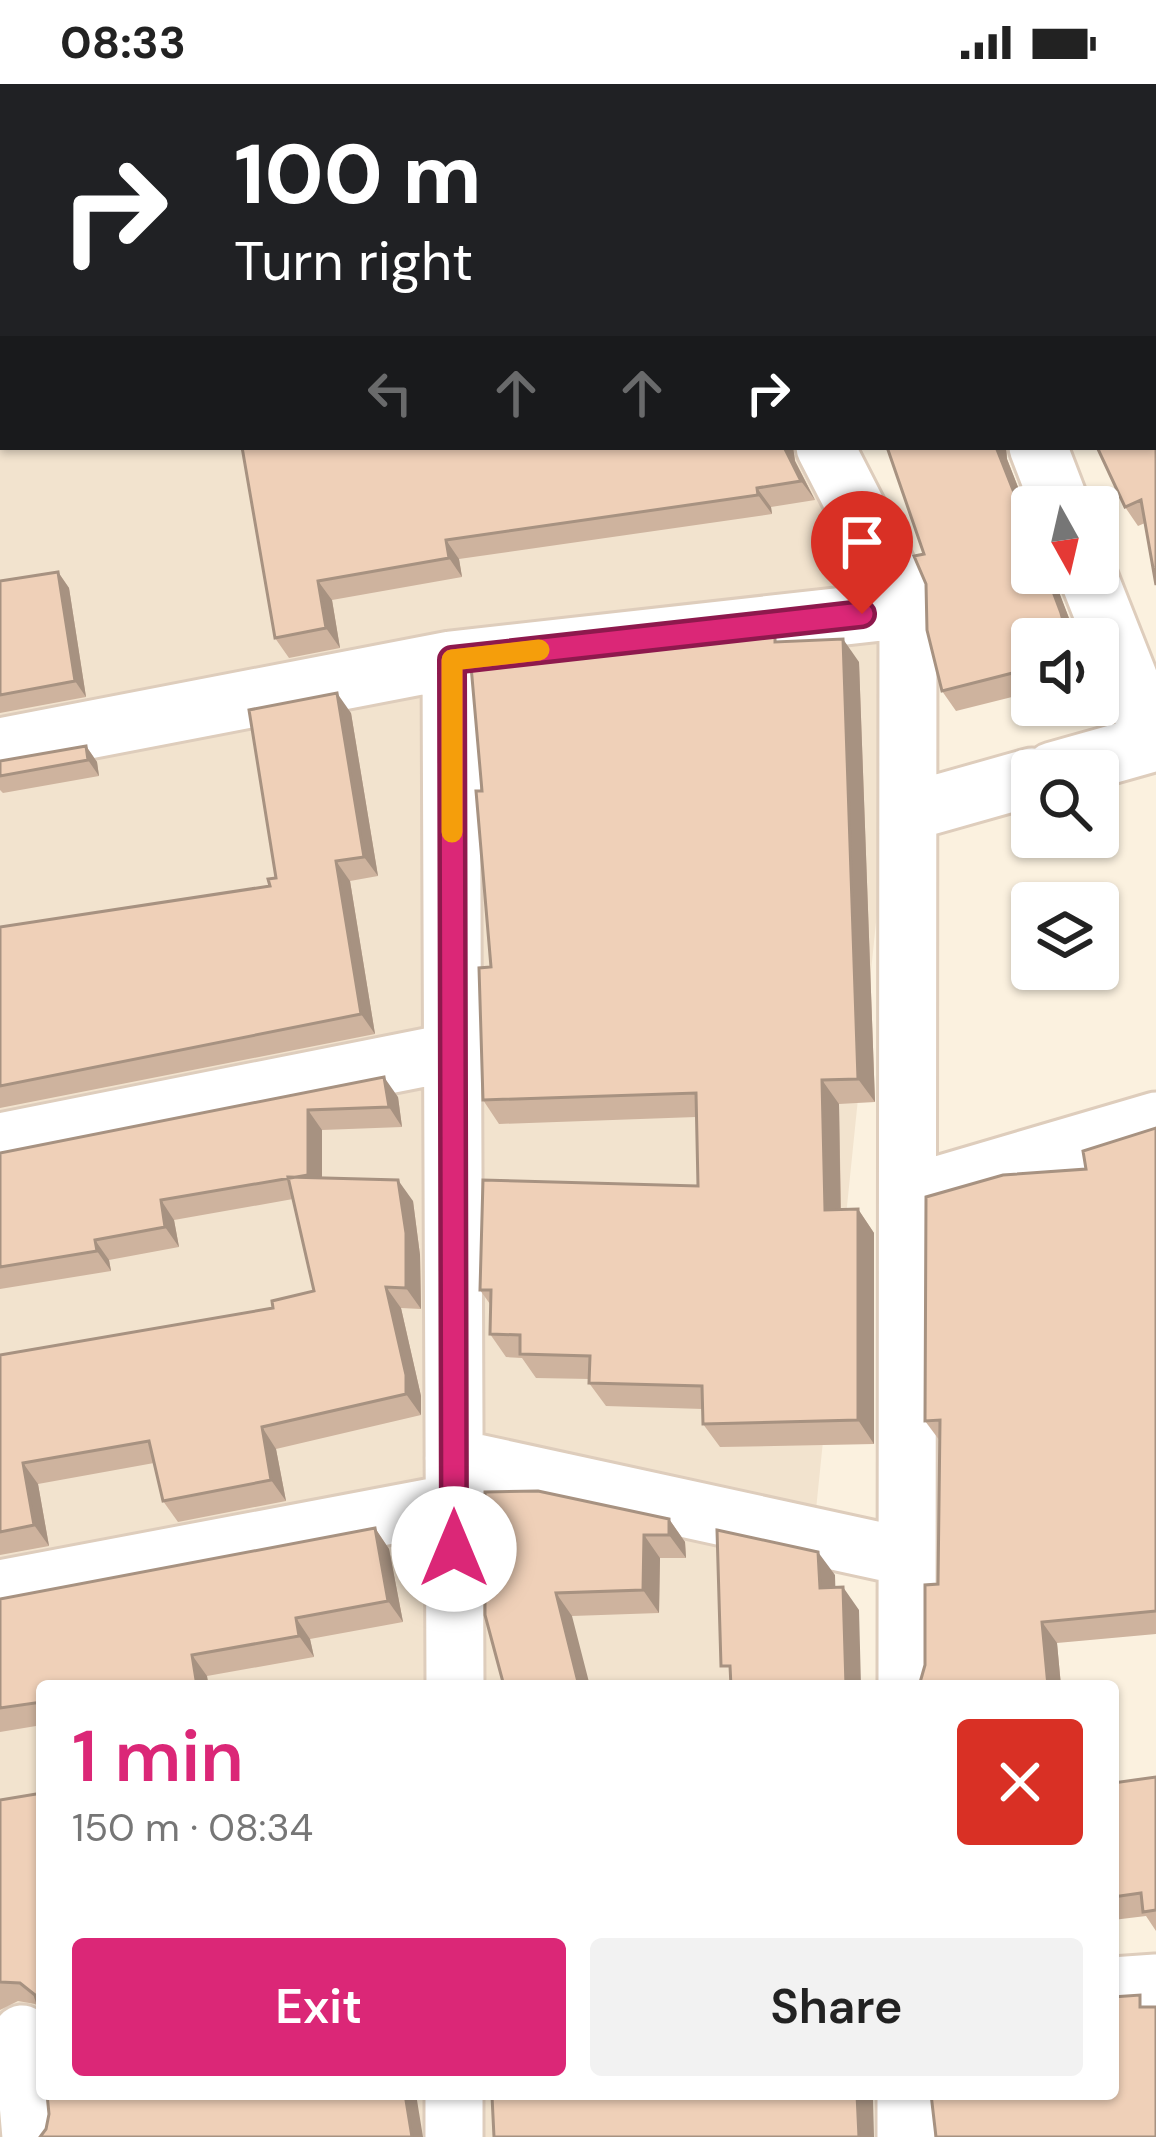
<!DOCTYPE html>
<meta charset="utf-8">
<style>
:root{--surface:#fff;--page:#f2f2f2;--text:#222;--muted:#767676;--accent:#db2777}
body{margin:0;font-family:"DM Sans",sans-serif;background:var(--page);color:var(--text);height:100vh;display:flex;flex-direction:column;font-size:45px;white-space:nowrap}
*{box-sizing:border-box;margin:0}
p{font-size:39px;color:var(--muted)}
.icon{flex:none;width:66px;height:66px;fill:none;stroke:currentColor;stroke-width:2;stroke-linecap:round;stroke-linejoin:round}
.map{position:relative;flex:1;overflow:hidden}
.side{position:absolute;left:36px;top:1596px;width:1083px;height:420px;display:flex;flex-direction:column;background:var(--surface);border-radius:12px;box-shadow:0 3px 9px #0004}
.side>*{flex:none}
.top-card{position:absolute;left:0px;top:0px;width:1158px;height:366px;box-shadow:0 3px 9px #0004;background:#202124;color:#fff;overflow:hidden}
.needle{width:78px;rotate:172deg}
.fabs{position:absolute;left:1011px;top:402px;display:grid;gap:24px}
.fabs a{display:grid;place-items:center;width:108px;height:108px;border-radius:12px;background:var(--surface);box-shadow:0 3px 9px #0004;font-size:60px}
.pin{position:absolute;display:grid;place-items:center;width:102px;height:102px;color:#fff;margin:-123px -51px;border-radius:50% 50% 50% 0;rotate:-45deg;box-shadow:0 0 12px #0007}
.pin .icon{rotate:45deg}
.me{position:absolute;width:132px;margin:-66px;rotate:0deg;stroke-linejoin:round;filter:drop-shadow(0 0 9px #0008)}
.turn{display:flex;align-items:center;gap:42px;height:252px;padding:0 36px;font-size:54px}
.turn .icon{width:156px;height:156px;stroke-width:2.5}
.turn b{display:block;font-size:84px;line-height:102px}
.lanes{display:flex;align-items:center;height:114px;padding:0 36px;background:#0003;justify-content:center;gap:60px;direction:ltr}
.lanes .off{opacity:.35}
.round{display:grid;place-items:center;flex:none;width:126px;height:126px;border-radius:12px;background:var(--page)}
.head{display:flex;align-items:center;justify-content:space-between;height:204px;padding:0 36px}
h1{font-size:72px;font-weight:600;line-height:90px;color:var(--accent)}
.button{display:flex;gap:24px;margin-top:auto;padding:24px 36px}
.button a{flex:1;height:138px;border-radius:12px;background:var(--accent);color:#fff;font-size:48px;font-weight:600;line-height:138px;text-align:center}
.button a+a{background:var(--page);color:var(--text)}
.status{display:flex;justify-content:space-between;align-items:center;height:84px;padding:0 60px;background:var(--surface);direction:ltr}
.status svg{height:33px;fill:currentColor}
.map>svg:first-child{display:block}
</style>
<div class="status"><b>08:33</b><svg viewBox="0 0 49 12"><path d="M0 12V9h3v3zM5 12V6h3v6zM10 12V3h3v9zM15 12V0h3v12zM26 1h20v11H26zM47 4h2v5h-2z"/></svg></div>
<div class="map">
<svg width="1156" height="2053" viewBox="0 0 1156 2053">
<rect width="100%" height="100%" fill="#fbf1df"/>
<path fill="#f2e3ce" d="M0 0H646L647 3H3V363H827L908 525 798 1602H42V2010H757L752 2053H0Z"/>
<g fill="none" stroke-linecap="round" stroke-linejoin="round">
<defs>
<path id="street" d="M174 0V3
M638 0 640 3
M798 3 804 0
M1155 140H1156
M0 222 3 221
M825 363 908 525 907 1602
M1038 363 1061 423
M1087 489 1154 659
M451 576 455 1602
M0 663 451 576 908 525
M1053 687 1156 658
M908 728 1032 693
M0 1058 453 968
M908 1110 1156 1037
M454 1374 907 1473
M0 1505 454 1419
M1113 1902 1156 1899
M22 1950 31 2053
M454 2053V2010
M906 2053V2010"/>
</defs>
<use href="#street" stroke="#decdbc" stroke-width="63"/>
<use href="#street" stroke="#fff" stroke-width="57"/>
</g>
<path fill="#ceb39e" d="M0 0H141L3 3V145L0 141Z
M412 0H605L606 3H413Z
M242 363H793L795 377 815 416 771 423 772 430 459 475 462 493 332 516 340 564 289 574 275 554Z
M887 363H1006L1007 375 1077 555H1032V608L956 627 942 607 926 500 924 470Z
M1155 363 1145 439 1138 442 1125 423Z
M58 488 69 504 86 613 0 629V497Z
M782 558 859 578 875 1018 839 1020 841 1126 858 1125 874 1149V1360L720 1363 703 1340V1325L606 1322 589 1299 590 1295 536 1294 522 1274 506 1273 490 1250V1220L480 1206 698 1102 696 1033 499 1040 483 1016 491 883 482 707Z
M351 629 378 792 350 797 375 950 0 1024V843L270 802 276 794Z
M86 662 97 678 99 692 3 709 0 706V677Z
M398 1013 402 1043 322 1046V1094L413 1117 420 1171 421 1225 401 1224 421 1312V1331L276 1365 286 1417 178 1438 163 1417 154 1379 38 1400 49 1462 0 1471V1271L273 1224 314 1207 293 1115 174 1136 179 1163 109 1176 111 1187 0 1205V1069Z
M1156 1044V1550L1057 1559 1061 1602H919L925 1581 938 1500 940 1357 925 1337 1086 1085Z
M669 1435 685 1458 686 1474H660L659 1529 572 1532 485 1531Z
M375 1444 389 1465 403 1538 310 1555 314 1573 207 1592 42 1602V1641L0 1648V1515Z
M1156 1693V1847L1146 1832 1113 1836V1699Z
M0 1716 39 1923 35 1920 18 1917 0 1926Z"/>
<path fill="#a79281" d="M784 363H793L795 377 815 416 801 397Z
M996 363H1006L1007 375 1031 436 1017 416Z
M757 404 771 423 772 430 758 411Z
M446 456 459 475 462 493 449 474Z
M58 488 69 504 86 613 75 597Z
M1046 489H1057L1056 500 1077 555H1068Z
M318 497 332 516 340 564 326 544Z
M843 555 859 578 875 1018 858 995Z
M337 609 351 629 378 792 364 773Z
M86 662 97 678 99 692 88 676Z
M336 777 350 797 375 950 361 930Z
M384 993 398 1013 402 1043 389 1023Z
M822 996 839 1020 841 1150 825 1126Z
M308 1026 322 1046V1110L308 1091Z
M398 1096 413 1117 420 1171 421 1225 406 1204Z
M161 1116 174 1136 179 1163 165 1143Z
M858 1125 874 1149V1360L858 1336Z
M95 1156 109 1176 111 1187 97 1167Z
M386 1203 401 1224 421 1312V1331L406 1310Z
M262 1343 276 1365 286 1417 271 1396Z
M23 1379 38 1400 49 1462 34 1441Z
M669 1435 685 1458 686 1474 669 1451Z
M375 1444 389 1465 403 1538 388 1517Z
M644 1451 660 1474 659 1529 643 1506Z
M818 1468 835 1491 836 1527 820 1504Z
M843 1503 859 1526 861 1602H846Z
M556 1509 572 1532 590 1602H579Z
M296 1534 310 1555 314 1573 299 1552Z
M1042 1538 1057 1559 1061 1602H1048Z
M192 1571 207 1592 209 1602H197Z
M405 2010H416L423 2053H412Z
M857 2010H873L874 2053H859Z"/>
<path fill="#efd0b8" stroke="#a79281" stroke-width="3" d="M0 0H133L136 3H3V117L0 118Z
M182 0H281L282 3H179Z
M412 0H569L563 3H413Z
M1155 151H1156V501L1141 416 1125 423 1097 363H1155Z
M242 363H784L801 397 757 404 758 411 446 456 449 474 318 497 326 544 275 554Z
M887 363H996L1017 416 1025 428 1032 431V489H1046L1061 529 1068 555H1032V584L942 607 927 546 926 500 914 472 924 470Z
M58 488 75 597 0 611V497Z
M775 548V558L843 555 858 995 822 996 825 1126 858 1125V1336L703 1340 702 1302 589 1299 590 1272 520 1270V1251L490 1250 491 1206H480L483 1096 698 1102 696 1009 483 1016 479 884 491 883 476 707H482L471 582Z
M337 609 364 773 336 777 361 930 0 1002V843L270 802 268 795 276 794 249 626Z
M86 662 88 676 0 692V677Z
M384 993 389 1023 308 1026V1091L161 1116 165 1143 95 1156 97 1167 0 1183V1069Z
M1156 1044V1527L1042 1538 1048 1602H919L925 1581V1501L938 1500 940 1336 925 1337 926 1113 1003 1091 1086 1085 1083 1067Z
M288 1093 398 1096 406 1149V1204L386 1203 406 1291V1310L262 1343 271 1396 163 1417 149 1357 23 1379 34 1441 0 1448V1271L273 1224 272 1217 314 1207Z
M538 1407 669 1435V1451H644L643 1506 556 1509 579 1602H504L485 1531V1408Z
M375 1444 388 1517 296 1534 299 1552 192 1571 197 1602H42V1618L0 1624V1515Z
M717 1446 818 1468 820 1504 843 1503 846 1602H731L730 1582H721Z
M1156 1693V1826L1143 1828 1141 1809 1113 1813V1699Z
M42 1709V1948L40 1926 35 1911 20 1899 0 1898V1716Z
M1140 1911V1923H1156V2053H936L931 2010H1113V1913Z
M47 2010H405L412 2053H40L46 2045 49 2030Z
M509 2010H857L859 2053H494L492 2012Z"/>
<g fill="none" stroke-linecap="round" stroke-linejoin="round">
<defs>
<path id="route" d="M454 1465 452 576 862 530"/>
</defs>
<use href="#route" stroke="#8e194d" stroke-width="30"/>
<use href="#route" stroke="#db2777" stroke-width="21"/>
<path stroke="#f59e0b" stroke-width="21" d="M452 748V576L539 566"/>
</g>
</svg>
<div class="fabs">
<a><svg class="needle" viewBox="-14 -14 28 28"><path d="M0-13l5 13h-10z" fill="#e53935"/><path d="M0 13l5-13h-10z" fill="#767676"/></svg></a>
<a><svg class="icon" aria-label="sound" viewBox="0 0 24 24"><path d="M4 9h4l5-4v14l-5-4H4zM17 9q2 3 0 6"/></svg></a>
<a><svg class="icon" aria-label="search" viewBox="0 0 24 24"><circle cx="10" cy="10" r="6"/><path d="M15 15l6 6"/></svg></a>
<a><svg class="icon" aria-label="layers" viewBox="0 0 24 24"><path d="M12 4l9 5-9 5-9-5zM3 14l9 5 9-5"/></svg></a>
</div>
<div class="pin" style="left:862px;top:530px;background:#d93025"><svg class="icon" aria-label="arrive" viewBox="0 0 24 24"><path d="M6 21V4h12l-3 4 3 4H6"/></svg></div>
<svg class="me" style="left:454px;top:1465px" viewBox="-20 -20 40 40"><circle r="19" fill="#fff"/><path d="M0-13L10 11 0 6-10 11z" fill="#db2777"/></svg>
<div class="top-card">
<div class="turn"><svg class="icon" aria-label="right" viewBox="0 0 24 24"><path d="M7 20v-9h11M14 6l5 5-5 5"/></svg><div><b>100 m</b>Turn right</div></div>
<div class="lanes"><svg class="icon off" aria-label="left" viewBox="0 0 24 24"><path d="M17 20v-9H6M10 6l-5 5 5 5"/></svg><svg class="icon off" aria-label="ahead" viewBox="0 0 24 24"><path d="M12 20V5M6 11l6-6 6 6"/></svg><svg class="icon off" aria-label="ahead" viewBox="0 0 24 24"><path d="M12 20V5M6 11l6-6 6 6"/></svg><svg class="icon" aria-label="right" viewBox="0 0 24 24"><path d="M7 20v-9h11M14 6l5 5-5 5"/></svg></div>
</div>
<section class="side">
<div class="head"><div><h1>1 min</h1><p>150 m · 08:34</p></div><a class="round" style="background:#d93025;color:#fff"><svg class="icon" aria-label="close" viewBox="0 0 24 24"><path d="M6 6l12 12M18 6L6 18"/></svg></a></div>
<div class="button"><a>Exit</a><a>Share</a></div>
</section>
</div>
